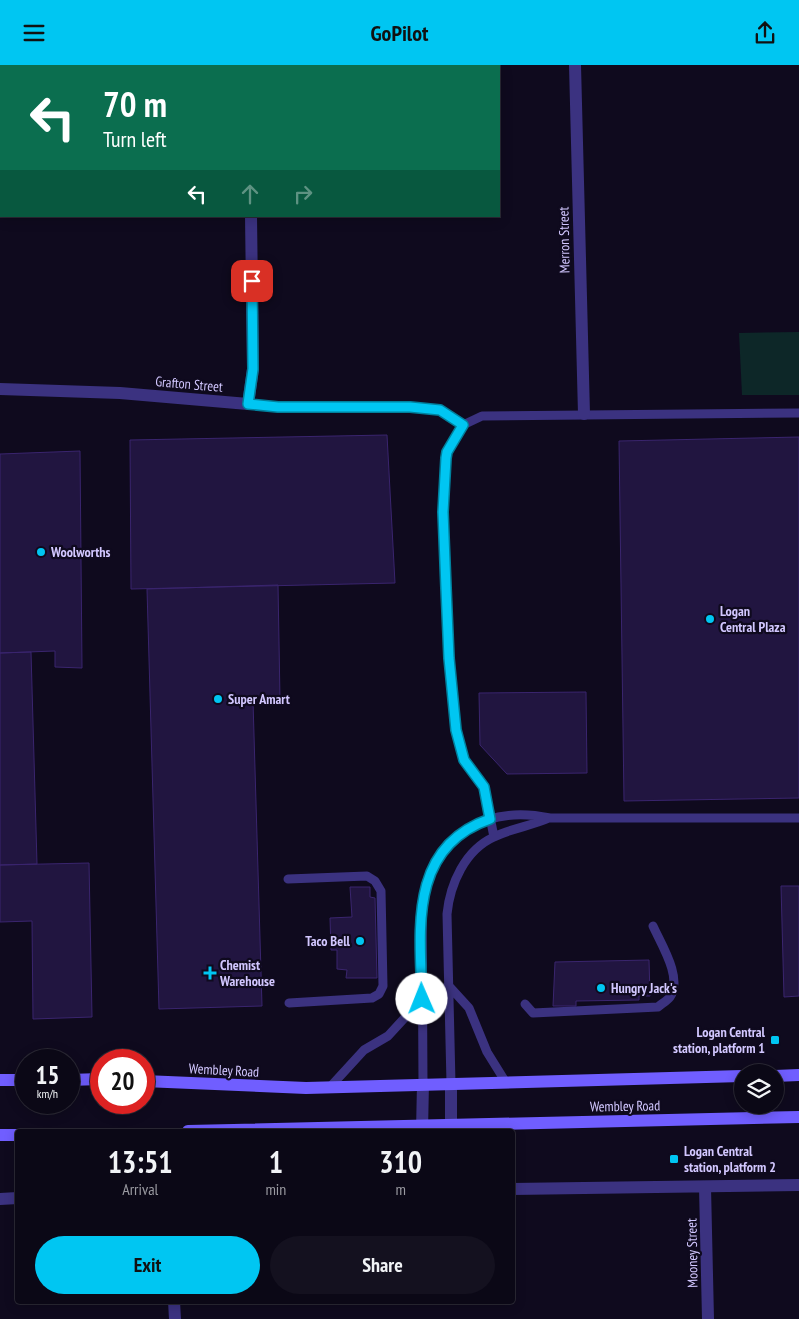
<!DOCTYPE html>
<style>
:root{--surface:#0b0816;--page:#14111f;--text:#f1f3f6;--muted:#9a9aa1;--line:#2b2935;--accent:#00c6f2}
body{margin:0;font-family:"PT Sans Narrow",sans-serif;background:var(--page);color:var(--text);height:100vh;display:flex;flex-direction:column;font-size:19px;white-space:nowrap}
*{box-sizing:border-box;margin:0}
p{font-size:16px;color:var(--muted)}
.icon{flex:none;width:28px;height:28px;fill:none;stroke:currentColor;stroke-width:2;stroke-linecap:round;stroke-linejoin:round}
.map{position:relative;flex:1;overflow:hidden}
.sheet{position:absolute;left:15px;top:1064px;width:500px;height:175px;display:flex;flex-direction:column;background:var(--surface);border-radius:5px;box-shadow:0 2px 12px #0003,0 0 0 1px var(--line)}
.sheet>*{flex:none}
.guide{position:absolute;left:0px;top:0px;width:500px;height:152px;box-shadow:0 2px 12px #0003,0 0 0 1px var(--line);background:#0b6e4f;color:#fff;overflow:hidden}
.buttons{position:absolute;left:734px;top:999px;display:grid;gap:10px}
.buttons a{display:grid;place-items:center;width:50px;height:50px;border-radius:50%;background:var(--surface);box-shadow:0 2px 12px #0003,0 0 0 1px var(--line);font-size:25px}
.speed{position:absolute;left:15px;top:984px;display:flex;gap:10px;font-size:25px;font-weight:700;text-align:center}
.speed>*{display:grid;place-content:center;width:65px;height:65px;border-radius:50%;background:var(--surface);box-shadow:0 2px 12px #0003,0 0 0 1px var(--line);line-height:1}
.speed small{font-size:12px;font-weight:400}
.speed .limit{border:8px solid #d22;background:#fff;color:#111}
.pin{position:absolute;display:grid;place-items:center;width:42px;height:42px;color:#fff;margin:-21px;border-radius:10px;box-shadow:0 2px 8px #0006}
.me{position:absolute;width:55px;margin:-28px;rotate:359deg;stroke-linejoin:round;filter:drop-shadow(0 0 4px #0008)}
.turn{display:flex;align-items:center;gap:18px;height:105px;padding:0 20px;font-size:22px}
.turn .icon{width:65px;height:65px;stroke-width:2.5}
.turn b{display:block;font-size:35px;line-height:42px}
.lanes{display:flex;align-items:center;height:48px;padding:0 20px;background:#0003;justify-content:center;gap:25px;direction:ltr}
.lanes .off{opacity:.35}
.eta{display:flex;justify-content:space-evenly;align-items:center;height:85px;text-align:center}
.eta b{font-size:30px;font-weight:700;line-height:35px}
.primary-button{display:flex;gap:10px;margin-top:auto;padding:10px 20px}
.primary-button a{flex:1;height:58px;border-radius:30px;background:var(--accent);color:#111;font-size:20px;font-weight:700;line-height:58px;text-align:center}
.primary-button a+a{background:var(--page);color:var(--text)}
header{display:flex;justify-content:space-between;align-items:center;height:65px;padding:0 20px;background:var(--accent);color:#111;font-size:22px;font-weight:700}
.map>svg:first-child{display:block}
</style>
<header><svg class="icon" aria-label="menu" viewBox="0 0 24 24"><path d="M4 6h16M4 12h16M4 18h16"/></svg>GoPilot<svg class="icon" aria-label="share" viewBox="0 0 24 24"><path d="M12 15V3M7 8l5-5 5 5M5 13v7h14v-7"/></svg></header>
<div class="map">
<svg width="799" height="1254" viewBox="0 0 799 1254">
<rect width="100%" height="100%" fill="#0f0a1e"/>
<path fill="#0d2728" d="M799 267V330H742L739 268Z"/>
<path fill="#211540" stroke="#3a256e" d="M387 370 395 518 131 524 130 375Z
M799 372V733L624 736 619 376Z
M80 386 82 603 55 602V586L0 588V389Z
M278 520 280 635 253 636 262 941 159 944 147 524Z
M31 587 37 799 0 800V588Z
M586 627 587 708 507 709 480 680 479 628Z
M89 798 92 952 33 954 32 856 0 857V800Z
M781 821H799V931L784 932Z
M350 822H370V832L375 833 377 913H346L347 905 337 904V885H331L330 853 352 852Z
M649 895 650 931H639V935L576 936V941H553L555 897Z"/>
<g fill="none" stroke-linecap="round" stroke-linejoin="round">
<path stroke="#3b3280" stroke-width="9" d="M248 339 278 342H410L440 345 463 360
M494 772 484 722 464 695 456 665 449 593 445 504 443 447 446 393 447 387 463 360 482 351 799 348
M288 814 367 811 375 816 381 826 383 921 379 929 372 933 289 938
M448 920 469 943 487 987 505 1016
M525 939 533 948 658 942C661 939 667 936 670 932 683 913 661 879 653 861
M423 1018 422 837C437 772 483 739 550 753H799
M451 1018 447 849C450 819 465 785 494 772 512 763 531 761 549 753
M331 1021 364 985 388 971 422 934"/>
<path stroke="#3b3280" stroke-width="12" d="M249 0V1
M575 0 584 349
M0 324 120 328 248 339 253 304 251 151
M451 1018V1066
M422 1066 423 1018
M705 1122 708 1254
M512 1124 799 1120
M0 1134 18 1133
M174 1236 175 1254"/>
<path stroke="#705eff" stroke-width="12" d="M775 1011 799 1010
M0 1015H26
M69 1015 101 1014
M144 1016 306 1023 742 1011
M188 1066 799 1052
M0 1070H18"/>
</g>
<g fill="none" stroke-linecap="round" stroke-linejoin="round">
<defs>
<path id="route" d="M252 216 253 304 248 339 278 342H410L440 345 463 360 447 387 446 393 443 447 446 523 449 593 456 665 464 695 484 722 490 754C408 782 420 865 422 934"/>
</defs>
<use href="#route" stroke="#00819d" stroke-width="12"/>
<use href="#route" stroke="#00c6f2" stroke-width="9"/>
</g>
<g fill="#00c6f2" stroke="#0f0a1e" stroke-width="2">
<circle cx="41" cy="487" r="5"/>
<circle cx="710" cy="554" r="5"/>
<circle cx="218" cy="634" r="5"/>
<circle cx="360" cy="876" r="5"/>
<path d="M207.5 900.5h5v5h5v5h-5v5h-5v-5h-5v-5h5z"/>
<circle cx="601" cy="923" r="5"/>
<rect x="770" y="970" width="10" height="10" rx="2.5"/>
<rect x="669" y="1089" width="10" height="10" rx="2.5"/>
</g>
<g text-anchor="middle" stroke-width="4.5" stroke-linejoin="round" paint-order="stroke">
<g font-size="14" fill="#d2c7ff" stroke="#0f0a1e">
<text transform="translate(564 175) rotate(-91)" y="5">Merron Street</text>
<text transform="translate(189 319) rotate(5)" y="5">Grafton Street</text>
<text transform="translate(224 1005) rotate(3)" y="5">Wembley Road</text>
<text transform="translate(625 1041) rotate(-1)" y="5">Wembley Road</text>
<text transform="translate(692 1188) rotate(-91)" y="5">Mooney Street</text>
</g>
<g font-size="14" font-weight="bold" fill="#d2c7ff" stroke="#0f0a1e" text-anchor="start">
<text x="51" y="492">Woolworths</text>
<text x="720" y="551">Logan<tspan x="720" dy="16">Central Plaza</tspan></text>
<text x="228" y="639">Super Amart</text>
<text x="350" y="881" text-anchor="end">Taco Bell</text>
<text x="220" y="905">Chemist<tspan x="220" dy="16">Warehouse</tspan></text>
<text x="611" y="928">Hungry Jack's</text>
<text x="765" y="972" text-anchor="end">Logan Central<tspan x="765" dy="16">station, platform 1</tspan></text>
<text x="684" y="1091">Logan Central<tspan x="684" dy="16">station, platform 2</tspan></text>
</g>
</g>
</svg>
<div class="buttons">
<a><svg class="icon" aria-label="layers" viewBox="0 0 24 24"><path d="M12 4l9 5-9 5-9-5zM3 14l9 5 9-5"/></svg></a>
</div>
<div class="speed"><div>15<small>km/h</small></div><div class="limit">20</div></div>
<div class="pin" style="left:252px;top:216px;background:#d93025"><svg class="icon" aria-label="arrive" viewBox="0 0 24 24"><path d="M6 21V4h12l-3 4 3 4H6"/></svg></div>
<svg class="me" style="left:422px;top:934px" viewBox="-20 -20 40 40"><circle r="19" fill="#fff"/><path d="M0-13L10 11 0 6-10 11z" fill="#00c6f2"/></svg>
<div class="guide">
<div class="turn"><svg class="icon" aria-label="left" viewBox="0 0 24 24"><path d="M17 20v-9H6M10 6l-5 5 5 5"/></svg><div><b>70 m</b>Turn left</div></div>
<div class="lanes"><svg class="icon" aria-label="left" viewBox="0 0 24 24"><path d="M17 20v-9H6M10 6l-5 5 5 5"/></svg><svg class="icon off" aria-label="ahead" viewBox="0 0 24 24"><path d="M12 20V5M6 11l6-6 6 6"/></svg><svg class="icon off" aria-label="right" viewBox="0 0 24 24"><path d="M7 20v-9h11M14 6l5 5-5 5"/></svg></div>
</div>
<section class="sheet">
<div class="eta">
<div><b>13:51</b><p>Arrival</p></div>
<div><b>1</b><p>min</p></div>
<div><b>310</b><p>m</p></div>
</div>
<div class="primary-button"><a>Exit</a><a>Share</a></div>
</section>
</div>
